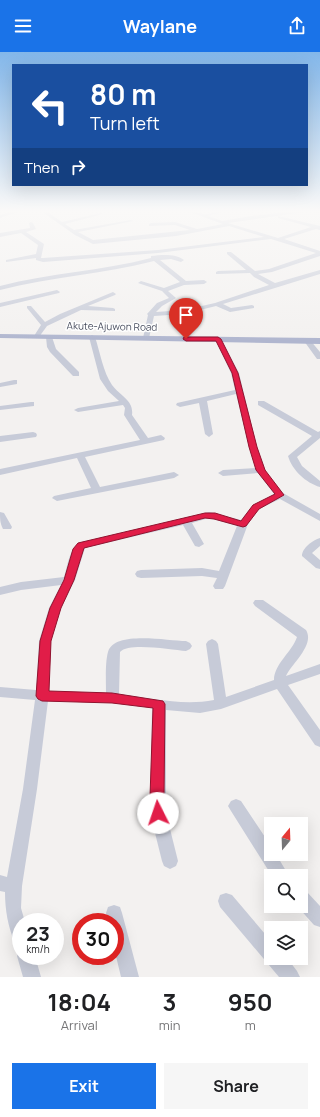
<!DOCTYPE html>
<style>
:root{--surface:#fff;--page:#f6f6f6;--text:#202124;--muted:#757577;--accent:#1a73e8}
body{margin:0;font-family:Manrope,sans-serif;background:var(--page);color:var(--text);height:100vh;display:flex;flex-direction:column;font-size:15px;white-space:nowrap}
*{box-sizing:border-box;margin:0}
p{font-size:13px;color:var(--muted)}
.icon{flex:none;width:22px;height:22px;fill:none;stroke:currentColor;stroke-width:2;stroke-linecap:round;stroke-linejoin:round}
.map{position:relative;height:925px;overflow:hidden}
.drawer{display:flex;flex-direction:column;background:var(--surface);flex:1}
.drawer>*{flex:none}
.guide{position:absolute;left:12px;top:12px;width:296px;height:122px;border-radius:0px;box-shadow:0 4px 16px #0002;background:#1a4fa0;color:#fff;overflow:hidden}
.needle{width:26px;rotate:19deg}
.tools{position:absolute;left:264px;top:765px;display:grid;gap:8px}
.tools a{display:grid;place-items:center;width:44px;height:44px;border-radius:0px;background:var(--surface);box-shadow:0 4px 16px #0002;font-size:20px}
.speed{position:absolute;left:12px;top:861px;display:flex;gap:8px;font-size:20px;font-weight:700;text-align:center}
.speed>*{display:grid;place-content:center;width:52px;height:52px;border-radius:50%;background:var(--surface);box-shadow:0 4px 16px #0002;line-height:1}
.speed small{font-size:10px;font-weight:400}
.speed .limit{border:6px solid #d22;background:#fff;color:#111}
.pin{position:absolute;display:grid;place-items:center;width:34px;height:34px;color:#fff;margin:-41px -17px;border-radius:50% 50% 50% 0;rotate:-45deg;box-shadow:0 0 4px #0007}
.pin .icon{rotate:45deg}
.me{position:absolute;width:44px;margin:-22px;rotate:356deg;stroke-linejoin:round;filter:drop-shadow(0 0 3px #0008)}
.turn{display:flex;align-items:center;gap:14px;height:84px;padding:0 12px;font-size:18px}
.turn .icon{width:52px;height:52px;stroke-width:2.5}
.turn b{display:block;font-size:28px;line-height:34px}
.then{display:flex;align-items:center;height:38px;padding:0 12px;background:#0003;gap:8px;font-size:15px}
.eta{display:flex;justify-content:space-evenly;align-items:center;height:68px;text-align:center}
.eta b{font-size:24px;font-weight:700;line-height:28px}
.button{display:flex;gap:8px;margin-top:auto;padding:8px 12px}
.button a{flex:1;height:46px;border-radius:0px;background:var(--accent);color:#fff;font-size:16px;font-weight:700;line-height:46px;text-align:center}
.button a+a{background:var(--page);color:var(--text)}
header{display:flex;justify-content:space-between;align-items:center;height:52px;padding:0 12px;background:var(--accent);color:#fff;font-size:18px;font-weight:700}
.map>svg:first-child{display:block}
</style>
<header><svg class="icon" aria-label="menu" viewBox="0 0 24 24"><path d="M4 6h16M4 12h16M4 18h16"/></svg>Waylane<svg class="icon" aria-label="share" viewBox="0 0 24 24"><path d="M12 15V3M7 8l5-5 5 5M5 13v7h14v-7"/></svg></header>
<div class="map">
<svg width="320" height="925" viewBox="0 0 320 925">
<rect width="100%" height="100%" fill="#f3f1f0"/>
<g fill="none" stroke-linecap="round" stroke-linejoin="round">
<path fill="#c7cbd8" fill-rule="evenodd" d="M13 159H20L0 166V163Z
M41 159H46L62 170 101 161 103 162 65 172 74 178 131 168 133 169 78 180 93 188 190 178 175 173 149 174V172L151 171 175 170 197 177 223 172 187 159C193 159 197 161 203 162 209 163 218 159 225 159L208 164 222 169 251 164 294 159H311L228 171 278 186 311 175 278 166V164L320 174V178L316 177 284 187 320 199V204L272 220 258 222 275 231 320 218V222L223 252 231 256 252 253 254 254V256L230 260 216 254 184 262 154 264 149 286 146 288 143 286 148 263 147 262 157 251 169 246 162 239 138 231 141 229 164 236 180 230 154 209C103 222 51 225 0 238V234C50 221 101 219 151 206V204C161 203 175 201 184 208L181 210 171 207 160 208 186 229 204 228 207 230 204 232 184 233 168 239 176 246 162 254 156 260 184 258 215 251 269 233 254 225 250 221 216 222V220L218 219 246 218 227 202V200H231L255 219 269 217 316 201 271 187 158 201 43 210 36 208V206L6 210V208L36 202 38 193 21 181 0 185V181L30 176 29 171 31 170 33 171 36 177 26 180 44 192 41 206H43L158 198 264 185 229 174 176 184 93 192 75 183Z
M314 159H320V161L314 160Z
M57 238 60 240 59 241 0 255V251Z
M113 240 116 242 115 243 88 254 113 256 115 257V259L81 258 47 274 39 285 34 284 41 273 27 256V254H31L45 270 60 262Z
M49 283 52 285 56 297 79 320V324H73L50 300 47 295 46 285Z
M92 283 95 285C100 300 103 320 112 333 120 344 134 348 132 363L148 386 161 383 165 386 164 388 85 405 100 435 174 420 179 423 174 426 57 449 52 446 54 444 91 436 77 406 0 423V417L140 388 124 363 125 356 123 353 78 360 74 358 78 356 119 349 108 339 100 327 89 285Z
M218 285 221 287 239 321 257 395 267 422 283 441 320 462V469L280 447 259 457 248 472 225 534 223 537H215L213 534 217 526 202 524 141 526 137 525 135 522 137 519 141 518 202 516 219 519 237 474 209 466 192 471 204 492 199 495 195 494 183 473 85 496 75 528 61 556 51 589 49 639 106 641C106 629 105 611 108 600 114 578 168 589 186 589L190 591 192 594 190 597 186 599C172 598 129 590 120 600L119 642C150 646 183 654 214 648L206 592 208 589 212 587 216 589 218 592 226 645 274 628C274 612 292 600 297 585L255 554 253 551 255 548H263L306 578C315 593 292 611 286 624L320 612V622L288 633 320 678V695L315 693 277 637 221 657 200 661 166 658V761L178 809 176 814 170 817 164 814 162 809 150 761 152 656 112 651 48 649 37 737 22 834 21 856 25 870H21V894L15 891C8 875 5 858 5 840L0 839V823L7 825 23 737 35 648 0 645V635L36 638 39 589 49 556 61 533 21 538 0 543V535L21 530 64 525C68 513 69 495 82 490L209 460 241 468 253 453 274 442 258 421 223 424 218 421 223 418 256 416 249 395 236 342 207 349 213 382 209 385 205 382 199 351 180 355 176 353 177 351 235 338 231 321 215 287Z
M308 287 310 288 320 300V307H317L304 289Z
M14 328H17V332L0 335V331Z
M258 349H264L318 380 320 379V386L297 405 302 414 320 429V435C306 431 292 418 288 404L312 384 258 353Z
M31 350H34V354L0 358V354Z
M33 380 36 381 37 383 36 385 0 390V384Z
M0 460 4 461 12 475 11 477H3C0 471 0 467 0 460Z
M320 486V494L312 501 320 508V517L316 516 302 504C302 496 313 488 320 486Z
M236 747 241 749 271 794V802H276L289 824H272L231 759 228 754 231 749Z
M301 838 307 840 320 854V875L314 873 297 854H301Z
M226 841 232 843 271 889V906H287L297 919 300 925H279L220 855 218 849 220 843Z
M114 853 120 855 122 861 139 925H121L115 900V870H108L106 861 108 855Z
M21 897V904H35L41 925H23L17 904Z"/>
<path fill="#b0b6cf" fill-rule="evenodd" d="M0 282 320 286V292L0 286Z"/>
</g>
<linearGradient id="sky" x2="0" y2="1"><stop stop-color="#83b7ea"/><stop offset="0.55" stop-color="#faf9f8"/><stop offset="1" stop-color="#faf9f8" stop-opacity="0"/></linearGradient>
<rect width="320" height="289" fill="url(#sky)"/>
<path fill="#e11d48" stroke="#92132f" d="M184 285H218L221 287 238 321 257 395 265 418 284 443 259 457 246 474 243 475 214 467 205 466 84 496 74 528 61 556 51 589 49 639 112 641 163 649 165 652 164 745 165 761 163 766 158 767 153 766 151 761 150 745 153 656 112 651 42 649 38 647 36 644 40 589 50 556 64 528 73 497 78 491 205 461H215L241 469 253 453 275 442 256 418 249 395 232 321 216 289H186L183 287Z"/>
<g text-anchor="middle" stroke-width="3" stroke-linejoin="round" paint-order="stroke">
<g font-size="10" fill="#484d5e" stroke="#fff">
<text transform="translate(112 274) rotate(1)" y="4">Akute-Ajuwon Road</text>
</g>
</g>
</svg>
<div class="tools">
<a><svg class="needle" viewBox="-14 -14 28 28"><path d="M0-13l5 13h-10z" fill="#e53935"/><path d="M0 13l5-13h-10z" fill="#757577"/></svg></a>
<a><svg class="icon" aria-label="search" viewBox="0 0 24 24"><circle cx="10" cy="10" r="6"/><path d="M15 15l6 6"/></svg></a>
<a><svg class="icon" aria-label="layers" viewBox="0 0 24 24"><path d="M12 4l9 5-9 5-9-5zM3 14l9 5 9-5"/></svg></a>
</div>
<div class="speed"><div>23<small>km/h</small></div><div class="limit">30</div></div>
<div class="pin" style="left:186px;top:287px;background:#d93025"><svg class="icon" aria-label="arrive" viewBox="0 0 24 24"><path d="M6 21V4h12l-3 4 3 4H6"/></svg></div>
<svg class="me" style="left:158px;top:761px" viewBox="-20 -20 40 40"><circle r="19" fill="#fff"/><path d="M0-13L10 11 0 6-10 11z" fill="#e11d48"/></svg>
<div class="guide">
<div class="turn"><svg class="icon" aria-label="left" viewBox="0 0 24 24"><path d="M17 20v-9H6M10 6l-5 5 5 5"/></svg><div><b>80 m</b>Turn left</div></div>
<div class="then">Then<svg class="icon" aria-label="right" viewBox="0 0 24 24"><path d="M7 20v-9h11M14 6l5 5-5 5"/></svg></div>
</div>
</div>
<section class="drawer">
<div class="eta">
<div><b>18:04</b><p>Arrival</p></div>
<div><b>3</b><p>min</p></div>
<div><b>950</b><p>m</p></div>
</div>
<div class="button"><a>Exit</a><a>Share</a></div>
</section>
